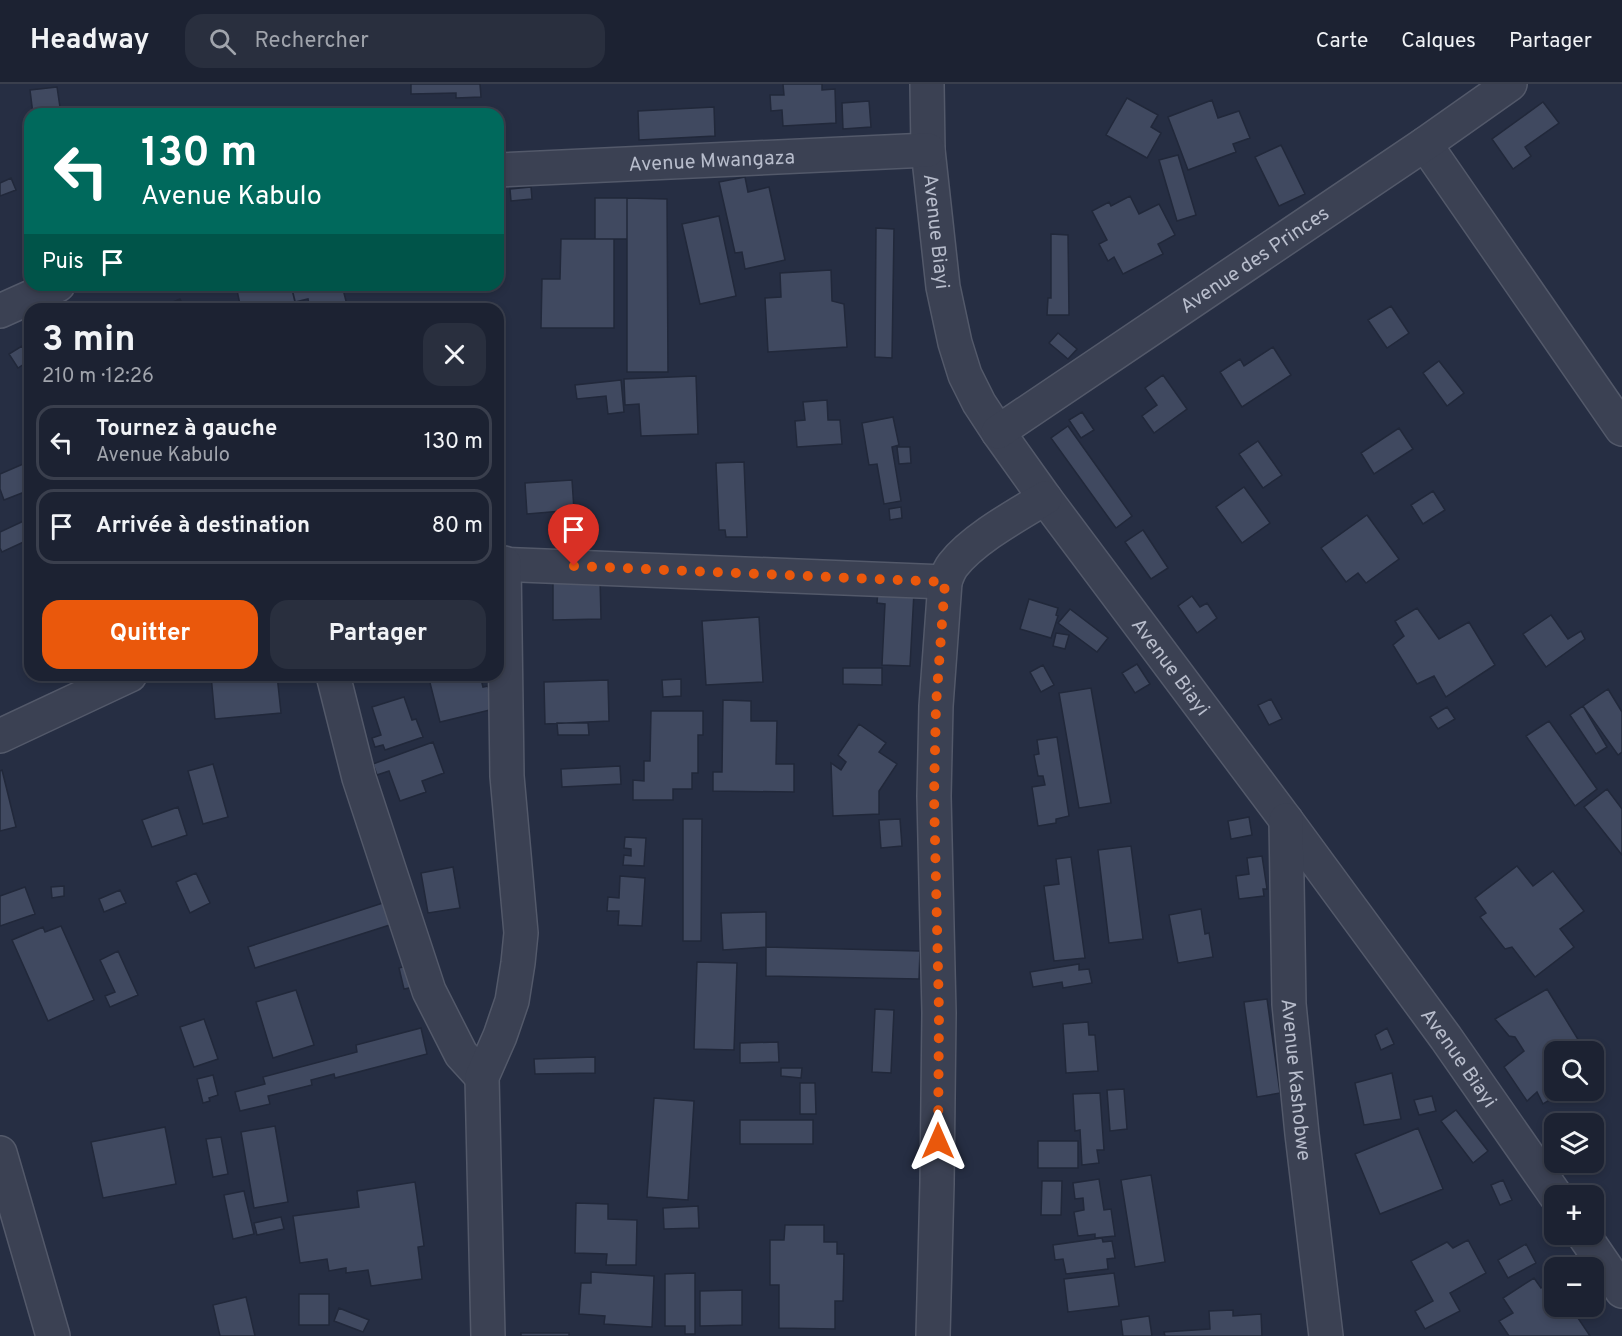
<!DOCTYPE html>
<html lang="fr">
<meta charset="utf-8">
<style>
:root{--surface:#1c2232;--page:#292f3e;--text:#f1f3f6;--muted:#a0a4ac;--line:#3a3f4d;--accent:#ea580c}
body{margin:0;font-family:Overpass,sans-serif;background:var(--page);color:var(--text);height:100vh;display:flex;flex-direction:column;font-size:22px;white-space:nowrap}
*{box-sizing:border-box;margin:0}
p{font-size:20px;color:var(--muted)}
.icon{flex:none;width:33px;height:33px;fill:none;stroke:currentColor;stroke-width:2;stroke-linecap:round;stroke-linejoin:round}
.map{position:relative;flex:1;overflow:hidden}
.side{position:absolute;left:24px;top:219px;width:480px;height:378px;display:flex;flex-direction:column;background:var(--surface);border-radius:18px;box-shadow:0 3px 9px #0003,0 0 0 2px var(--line)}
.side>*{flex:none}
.top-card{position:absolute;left:24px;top:24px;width:480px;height:183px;border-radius:18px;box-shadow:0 3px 9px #0003,0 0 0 2px var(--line);background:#00695c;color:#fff;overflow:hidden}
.buttons{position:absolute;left:1544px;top:957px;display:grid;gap:12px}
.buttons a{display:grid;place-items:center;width:60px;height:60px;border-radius:12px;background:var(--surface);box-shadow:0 3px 9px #0003,0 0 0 2px var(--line);font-size:30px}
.pin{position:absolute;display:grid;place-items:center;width:51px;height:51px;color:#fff;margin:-62px -26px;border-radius:50% 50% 50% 0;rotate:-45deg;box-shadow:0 0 6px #0007}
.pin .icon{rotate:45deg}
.me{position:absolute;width:66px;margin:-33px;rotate:0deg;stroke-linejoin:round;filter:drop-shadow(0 0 4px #0008)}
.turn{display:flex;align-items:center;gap:21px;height:126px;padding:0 18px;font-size:27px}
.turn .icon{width:78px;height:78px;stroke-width:2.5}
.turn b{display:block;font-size:42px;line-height:51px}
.then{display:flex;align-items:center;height:57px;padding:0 18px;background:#0003;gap:12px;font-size:22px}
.round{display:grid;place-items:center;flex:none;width:63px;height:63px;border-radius:18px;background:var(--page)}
.summary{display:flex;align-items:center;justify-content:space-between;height:102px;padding:0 18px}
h1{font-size:36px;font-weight:700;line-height:45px}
.cta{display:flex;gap:12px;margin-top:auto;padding:12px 18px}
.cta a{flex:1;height:69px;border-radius:18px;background:var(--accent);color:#fff;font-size:24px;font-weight:700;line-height:69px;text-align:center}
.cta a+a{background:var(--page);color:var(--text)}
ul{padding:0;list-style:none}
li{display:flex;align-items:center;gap:18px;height:75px;margin:0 12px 9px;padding:0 6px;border:3px solid var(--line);border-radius:18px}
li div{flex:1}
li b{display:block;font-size:22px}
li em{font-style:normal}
header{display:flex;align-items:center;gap:36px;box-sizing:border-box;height:84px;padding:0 30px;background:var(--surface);border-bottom:2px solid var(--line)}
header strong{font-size:28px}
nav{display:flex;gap:33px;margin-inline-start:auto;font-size:21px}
.search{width:420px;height:54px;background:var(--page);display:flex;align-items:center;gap:15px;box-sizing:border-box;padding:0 21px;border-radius:18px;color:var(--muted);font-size:22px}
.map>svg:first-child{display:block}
</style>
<header>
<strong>Headway</strong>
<div class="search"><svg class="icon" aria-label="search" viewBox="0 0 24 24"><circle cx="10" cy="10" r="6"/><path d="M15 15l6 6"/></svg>Rechercher</div>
<nav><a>Carte</a><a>Calques</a><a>Partager</a></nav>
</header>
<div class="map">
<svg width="1622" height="1252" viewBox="0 0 1622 1252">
<rect width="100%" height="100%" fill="#262e43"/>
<path fill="#404960" stroke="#21283a" stroke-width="1.5" d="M411 0H480L481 13 456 14V9L411 10Z
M783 0H822V6L835 5 836 39 783 42 782 26 771 27 770 11H784Z
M57 3 61 30H33L30 6Z
M1127 14 1158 31 1151 43 1161 49 1147 74 1106 51Z
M1212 16 1218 34 1239 27 1250 54 1233 60 1236 68 1188 86 1168 33Z
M869 17 871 43 843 45 842 19Z
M1543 18 1559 39 1525 63 1531 72 1513 85 1492 55Z
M714 23 715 52 639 56 638 27Z
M1281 61 1305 110 1279 122 1255 73Z
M1178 71 1196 131 1177 137 1159 76Z
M745 93 748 108 769 103 785 176 745 185 742 168 735 169 719 98Z
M11 94 16 106 0 112V99Z
M531 103 532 115 511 117 510 105Z
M1130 112 1139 130 1159 120 1175 151 1158 160 1163 170 1123 190 1114 173 1108 177 1099 160 1107 156 1092 127 1109 118 1111 122Z
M595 114H627V155H595Z
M627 114 667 115 668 288H627Z
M719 132 736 212 700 220 682 140Z
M876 144 894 145 892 274 875 273Z
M1051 150 1068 151 1069 231H1047L1048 214H1051Z
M561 155H614V244H541L542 195H560Z
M831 186 832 217 844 220 847 263 768 268 765 214 781 213 780 189Z
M240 201H291L297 225H241L236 202Z
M291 201H342L348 225H310L308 215 295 218Z
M180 215 185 225H157Z
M1391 222 1409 249 1387 264 1368 236Z
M1058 249 1077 265 1068 275 1049 259Z
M22 262 30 276 18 284 9 270Z
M1273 263 1291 291 1242 323 1220 288 1240 275 1244 282Z
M1439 277 1464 309 1447 322 1423 289Z
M1163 291 1187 325 1154 349 1142 332 1157 321 1145 304Z
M696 292 698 350 641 352 639 320 625 321 624 295Z
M621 296 624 328 608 330 606 312 577 315 575 301Z
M827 316 828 336H840L842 360 797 363 795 337 805 336 803 318Z
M1082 328 1094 346 1081 354 1069 336Z
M893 333 899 361 892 363 901 417 884 420 877 380 869 381 862 339Z
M1068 342 1132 432 1116 444 1051 354Z
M1399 344 1413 365 1374 390 1361 369Z
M1258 357 1282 391 1263 404 1239 370Z
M897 363H910L911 379 899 380Z
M30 377V416L27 407 4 416 0 405V390Z
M744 378 747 453H726L725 446H719L716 379Z
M572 396 574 426 527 430 525 399Z
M1244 403 1270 439 1242 459 1216 423Z
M1433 407 1445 426 1423 440 1411 421Z
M901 423 902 434 890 436 889 425Z
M1367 431 1399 475 1366 499 1358 489 1346 498 1321 464Z
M30 434V455L2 468 0 464V448Z
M1143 446 1168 484 1151 495 1125 458Z
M600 494 601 535 553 536V495Z
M878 506 914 508 910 582 882 581 885 520 877 519Z
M1192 512 1200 523 1207 519 1217 534 1197 549 1178 522Z
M1029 515 1058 524 1056 531 1058 532 1051 554 1020 545Z
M1417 524 1439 555 1469 538 1495 581 1446 613 1434 592 1417 600 1393 561 1404 552 1395 537Z
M1070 525 1108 554 1097 568 1058 539Z
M1551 531 1568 555 1581 547 1585 555 1546 583 1523 550Z
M759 533 763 598 706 601 702 537Z
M1056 549 1069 551 1065 565 1053 562Z
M1137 580 1150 600 1135 609 1122 589Z
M1043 581 1054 601 1041 608 1030 588Z
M843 584H882V601L843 600Z
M211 591H277L281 629 215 635Z
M428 591H480L483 603 488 602 494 625 440 638Z
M681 595V612L663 613 662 596Z
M608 596 609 637 545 640 544 598Z
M1091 604 1111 719 1079 724 1059 609Z
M1608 605 1622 628V668L1618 671 1583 622Z
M404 613 412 636 416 635 423 653 385 666 383 661 375 663 372 654 381 651 372 623Z
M1271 615 1282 635 1269 641 1258 621Z
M723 616 751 617V637H777L776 680H794V708L713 707V688H722Z
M1583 622 1607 663 1596 670 1570 631Z
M1447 623 1455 635 1438 645 1430 633Z
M651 627H703V651H698V689H692V705H673V716H633V696L644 697V677H650Z
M1549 637 1597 705 1575 722 1526 652Z
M557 639H588L589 651H558Z
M859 640 886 659 879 668 897 680 879 707V730L833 732 831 679 841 686 846 678 838 671Z
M1057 653 1069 732 1056 735V739L1038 742 1032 703 1045 701 1043 692H1038L1034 671 1039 670 1037 656Z
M433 658 444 689 422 697 426 708 400 717 389 687 377 691 373 680Z
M213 680 228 733 203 740 188 687Z
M620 682 621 700 562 703 561 685Z
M2 686 16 743 0 747V687Z
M1607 705 1622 725V771L1584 723Z
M178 723 187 751 152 763 142 736Z
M1249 733 1252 751 1231 755 1228 737Z
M683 735H702L701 857H683Z
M900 735 902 762 881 764 879 736Z
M625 753 646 754 644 782 623 781 624 771 631 772V765L624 764Z
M1131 762 1143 855 1109 859 1098 766Z
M1262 772 1267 805H1263L1264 812 1239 815 1236 792 1249 790 1247 774Z
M1071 773 1085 874 1054 877 1044 802 1059 800 1056 775Z
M1517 782 1533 802 1553 787 1584 827 1560 845 1574 863 1535 893 1512 863 1505 865 1480 833 1486 829 1475 814Z
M453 783 460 824 428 829 421 789Z
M196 789 210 819 190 829 176 798Z
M620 792 645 794 642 842 618 841 619 827H607L608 813 619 814Z
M64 802V812L52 814 51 803Z
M25 803 35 830 0 842V812Z
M120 806 126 819 104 828 99 815Z
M389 817 396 839 255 884 248 863Z
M1201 825 1205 850 1209 849 1213 873 1178 879 1169 831Z
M766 828V863L723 866 721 829Z
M61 842 94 916 48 937 12 856 43 843 45 848Z
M766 863 920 867 919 895 766 892Z
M118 867 138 911 110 923 105 912 115 908 100 876Z
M697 878 737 879 734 966 694 965Z
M414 880 419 902 404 905 399 884Z
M1079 880V886L1089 885 1092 899 1063 904 1062 898 1033 903 1030 888Z
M1547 905 1579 957 1572 965 1573 968H1554V992L1552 993 1554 996V1006H1560L1561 1009 1543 1020 1537 1008 1527 1017 1504 983 1524 967 1515 953 1509 952 1495 935Z
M296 906 314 961 273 974 256 918Z
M1267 915 1280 1009 1257 1013 1244 918Z
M875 925 894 926 891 989 872 988Z
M204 935 218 975 194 983 180 943Z
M1088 938 1089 951H1095L1098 987 1066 989 1063 940Z
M421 944 427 970 335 994 334 990 311 996 312 1001 268 1012 270 1020 240 1027 235 1008 265 1000 263 993 357 968 356 961Z
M1387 944 1394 960 1381 966 1375 951Z
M778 958 779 978 740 979V959Z
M595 973V989L535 990 534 975Z
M781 984H802L801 994 781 992Z
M1392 989 1401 1035 1364 1041 1355 999Z
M213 991 218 1011 209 1014 210 1017 203 1019 197 995Z
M800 999H815L816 1030H800Z
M1124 1005 1127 1045 1110 1047 1107 1006Z
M1100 1009 1104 1066H1097L1099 1079 1082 1081 1080 1046 1075 1047 1073 1010Z
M1432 1012 1436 1027 1419 1031 1414 1016Z
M654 1014 694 1017 688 1116 647 1113Z
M1456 1026 1488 1067 1473 1079 1441 1037Z
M740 1036H813V1060H740Z
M275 1042 288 1118 254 1124 241 1048Z
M165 1043 176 1100 103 1114 91 1058Z
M1418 1044 1443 1105 1380 1130 1355 1070Z
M221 1053 228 1090 213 1093 206 1055Z
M1038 1057H1078V1084H1038Z
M1595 1068 1603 1079 1592 1087 1586 1078H1593V1069Z
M1151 1091 1165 1178 1135 1183 1121 1096Z
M1099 1095 1104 1126 1111 1125 1115 1152 1095 1154V1150L1078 1152 1074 1128 1084 1126 1083 1114 1075 1115 1073 1099Z
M1503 1096 1512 1116 1500 1121 1491 1101Z
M1042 1097H1062L1061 1131H1041Z
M415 1098 424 1162 418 1163 422 1195 371 1202 368 1186 346 1189V1184L329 1187 327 1175 300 1179 293 1132 359 1123 357 1107Z
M244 1107 254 1150 233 1155 224 1111Z
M576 1119 608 1120V1135L637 1136 636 1181H606L607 1170 575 1169Z
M698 1122 699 1144 664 1145 663 1124Z
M281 1133 284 1145 257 1151 254 1139Z
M785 1141H824V1158H837V1170H844L843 1217H835V1245L779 1244V1201H770V1156H784Z
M1102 1154 1103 1158 1112 1157 1115 1174 1107 1175 1108 1185 1066 1190 1063 1175 1055 1176 1053 1161Z
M1468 1156 1486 1189 1450 1209 1460 1227 1425 1245 1415 1227 1433 1217 1411 1177 1447 1158 1453 1164Z
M1526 1160 1536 1179 1508 1194 1498 1176Z
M591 1188 654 1192 652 1243 604 1240 605 1232 579 1230 581 1199H591Z
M695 1189V1250H685V1242H665V1190Z
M1114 1189 1119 1222 1068 1228 1064 1195Z
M1534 1194 1541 1204 1553 1196 1554 1222H1570L1590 1252H1509L1499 1237 1513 1229 1503 1214Z
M742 1206V1241L700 1242V1207Z
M299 1210H329V1241H299Z
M246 1213 255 1252H220L213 1221Z
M339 1224 369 1236 363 1248 334 1237Z
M1233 1226V1232L1261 1230 1262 1252H1165L1164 1248 1210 1245 1209 1227Z
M1149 1232 1152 1252H1123L1121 1236Z
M521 1249H569V1252H521Z"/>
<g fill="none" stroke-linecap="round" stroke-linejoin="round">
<defs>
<g id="minor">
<path id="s1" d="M927 0 928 66 943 203 955 259 965 291 979 319 998 348 1045 414 1286 736 1446 954 1556 1112"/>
<path d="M1425 60 1622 345"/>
<path id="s2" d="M498 86 928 66"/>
<path d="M0 227 58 201"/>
<path id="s3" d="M998 348 1425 60 1510 0"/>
<path d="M498 480 945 498"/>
<path d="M333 591 359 694 429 907 461 970 482 993"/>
<path d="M0 652 130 591"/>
<path id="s4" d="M1286 736 1289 920 1302 1050 1326 1252"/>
<path d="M0 1069 53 1252"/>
<path d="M1583 1150 1622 1207"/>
<path d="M488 1252 482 993 500 952 512 917 518 879 521 849 507 692 504 479"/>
<path d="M933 1252 937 1100 939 929 934 712 936 622 945 498C947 492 949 486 953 481 973 455 1017 431 1045 414"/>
</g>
</defs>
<use href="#minor" stroke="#53596a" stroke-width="36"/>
<use href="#minor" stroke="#3b4153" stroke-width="33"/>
</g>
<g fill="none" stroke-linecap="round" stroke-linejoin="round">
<path stroke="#ea580c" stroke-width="10" stroke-dasharray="0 18" d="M574 482 945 498 936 621 934 712 939 929 938 1057"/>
</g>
<g text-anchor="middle" stroke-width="4.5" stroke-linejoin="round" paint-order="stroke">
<g font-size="20" fill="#b8bdcc" stroke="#1f2638">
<text dy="7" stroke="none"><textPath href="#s2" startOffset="214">Avenue Mwangaza</textPath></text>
<text dy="7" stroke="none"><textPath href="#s1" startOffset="148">Avenue Biayi</textPath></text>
<text dy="7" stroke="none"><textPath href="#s3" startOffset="309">Avenue des Princes</textPath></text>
<text dy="7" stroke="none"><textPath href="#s1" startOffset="652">Avenue Biayi</textPath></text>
<text dy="7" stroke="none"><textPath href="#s1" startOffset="1138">Avenue Biayi</textPath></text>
<text dy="7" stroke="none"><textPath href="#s4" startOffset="260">Avenue Kashobwe</textPath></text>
</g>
</g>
</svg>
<div class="buttons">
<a><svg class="icon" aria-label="search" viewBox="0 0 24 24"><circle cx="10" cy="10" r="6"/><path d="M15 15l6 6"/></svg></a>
<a><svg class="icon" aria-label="layers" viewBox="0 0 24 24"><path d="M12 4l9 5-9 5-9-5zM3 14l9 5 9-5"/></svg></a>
<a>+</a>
<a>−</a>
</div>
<div class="pin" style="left:574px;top:482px;background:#d93025"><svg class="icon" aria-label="arrive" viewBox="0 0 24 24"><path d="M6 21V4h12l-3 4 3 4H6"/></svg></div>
<svg class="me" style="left:938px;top:1057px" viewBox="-20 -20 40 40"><path d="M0-17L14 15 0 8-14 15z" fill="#ea580c" stroke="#fff" stroke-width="4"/></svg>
<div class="top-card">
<div class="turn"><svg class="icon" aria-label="left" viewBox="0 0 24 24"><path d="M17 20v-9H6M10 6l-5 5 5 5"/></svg><div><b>130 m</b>Avenue Kabulo</div></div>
<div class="then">Puis<svg class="icon" aria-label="arrive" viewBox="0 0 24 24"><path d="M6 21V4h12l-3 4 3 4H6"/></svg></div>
</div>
<section class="side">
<div class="summary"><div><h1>3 min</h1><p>210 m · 12:26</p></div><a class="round"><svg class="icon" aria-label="close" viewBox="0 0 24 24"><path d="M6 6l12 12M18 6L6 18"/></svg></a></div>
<ul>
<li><svg class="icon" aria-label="left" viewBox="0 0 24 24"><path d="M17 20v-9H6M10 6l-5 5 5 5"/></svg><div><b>Tournez à gauche</b><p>Avenue Kabulo</p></div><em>130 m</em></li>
<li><svg class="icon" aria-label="arrive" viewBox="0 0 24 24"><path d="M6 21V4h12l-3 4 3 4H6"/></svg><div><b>Arrivée à destination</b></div><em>80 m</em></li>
</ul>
<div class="cta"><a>Quitter</a><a>Partager</a></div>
</section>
</div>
